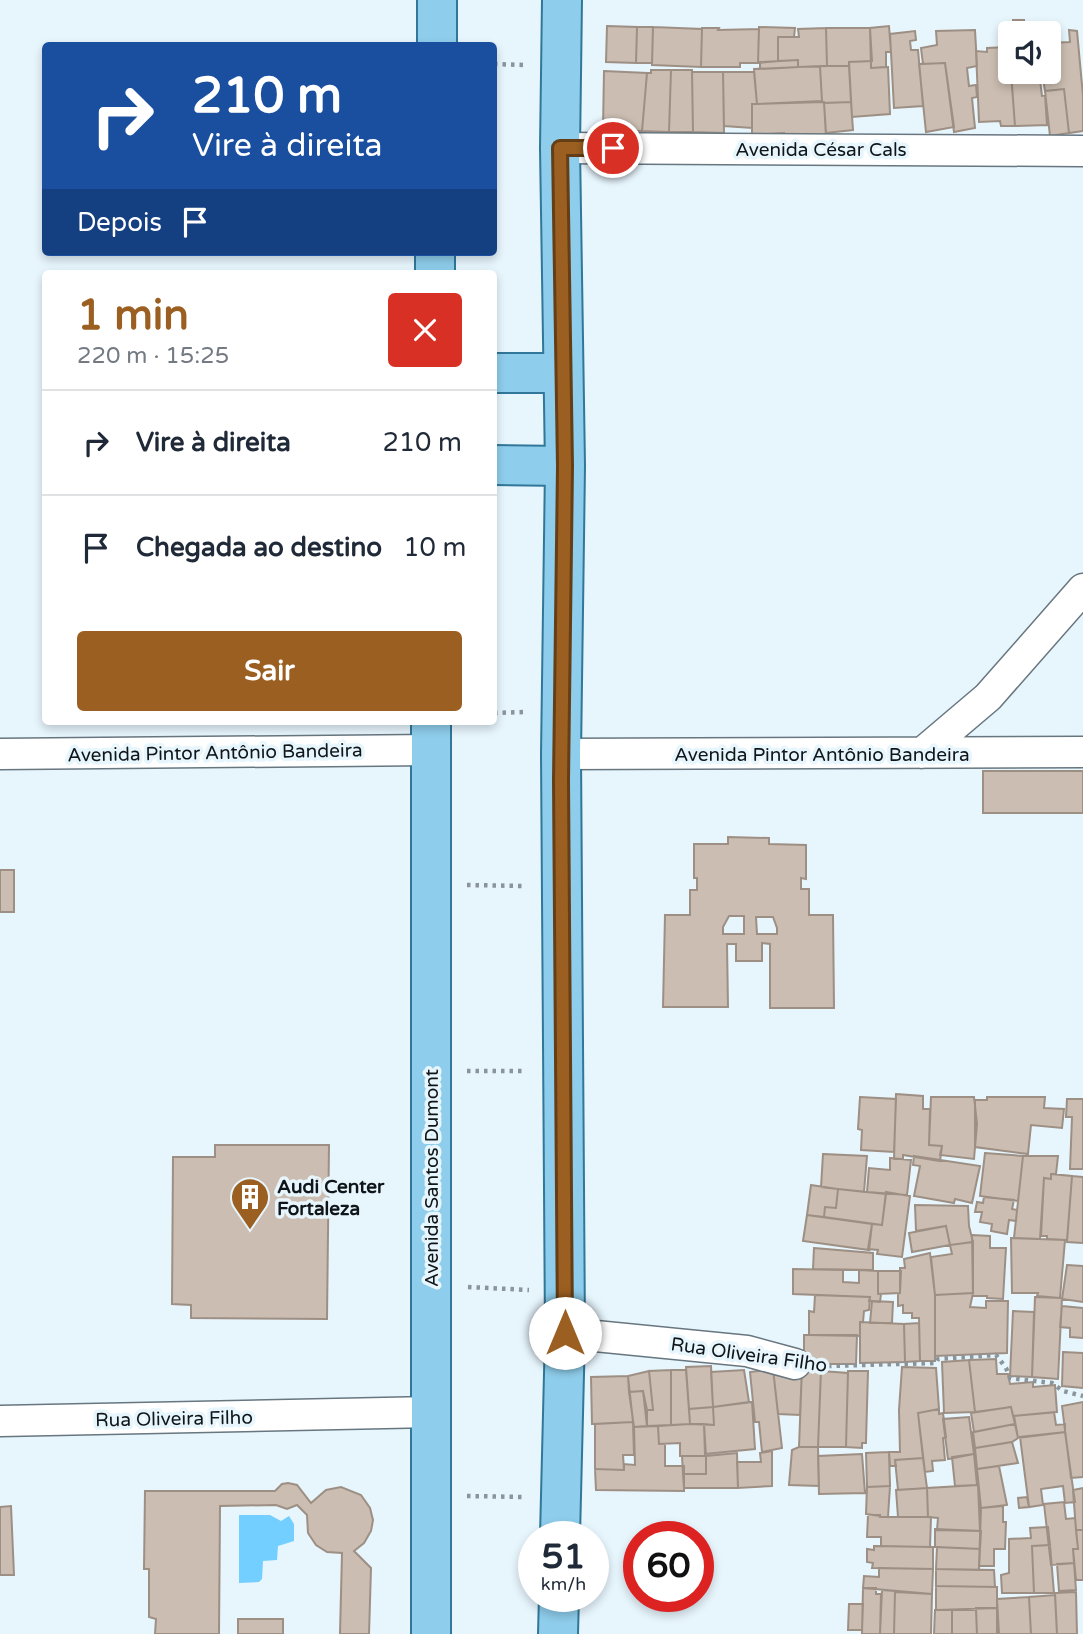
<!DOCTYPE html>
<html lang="pt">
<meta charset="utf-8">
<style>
:root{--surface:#fff;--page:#f6f6f7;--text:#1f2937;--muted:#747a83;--line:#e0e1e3;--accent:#9b5f21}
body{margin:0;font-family:"Varela Round",sans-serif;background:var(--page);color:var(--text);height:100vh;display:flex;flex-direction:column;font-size:26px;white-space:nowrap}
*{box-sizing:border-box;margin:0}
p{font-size:23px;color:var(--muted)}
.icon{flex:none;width:38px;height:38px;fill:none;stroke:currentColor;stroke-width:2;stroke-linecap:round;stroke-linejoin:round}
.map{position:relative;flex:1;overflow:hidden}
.panel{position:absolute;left:42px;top:270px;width:455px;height:455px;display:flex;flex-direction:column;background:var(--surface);border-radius:7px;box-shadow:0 4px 10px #0003}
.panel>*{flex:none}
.top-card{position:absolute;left:42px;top:42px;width:455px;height:214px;border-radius:7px;box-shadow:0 4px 10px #0003;background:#1a4fa0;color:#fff;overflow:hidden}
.fabs{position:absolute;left:998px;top:21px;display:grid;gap:14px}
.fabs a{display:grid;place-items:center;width:63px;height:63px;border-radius:7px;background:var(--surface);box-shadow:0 4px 10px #0003;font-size:35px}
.speed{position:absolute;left:518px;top:1521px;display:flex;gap:14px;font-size:35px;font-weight:700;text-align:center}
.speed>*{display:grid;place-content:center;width:91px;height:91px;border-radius:50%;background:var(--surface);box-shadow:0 4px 10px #0003;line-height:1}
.speed small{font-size:18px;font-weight:400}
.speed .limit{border:10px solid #d22;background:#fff;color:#111}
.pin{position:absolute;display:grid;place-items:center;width:60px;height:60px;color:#fff;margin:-30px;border:4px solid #fff;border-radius:50%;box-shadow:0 2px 7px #0007}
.me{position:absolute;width:77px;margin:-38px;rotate:0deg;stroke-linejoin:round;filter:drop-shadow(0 0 5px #0008)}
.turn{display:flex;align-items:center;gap:24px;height:147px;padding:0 35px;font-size:32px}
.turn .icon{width:91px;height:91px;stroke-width:2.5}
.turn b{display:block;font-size:49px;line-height:60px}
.then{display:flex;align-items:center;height:66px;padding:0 35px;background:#0003;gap:14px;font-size:26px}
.round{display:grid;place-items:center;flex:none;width:74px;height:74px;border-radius:7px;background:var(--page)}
.headline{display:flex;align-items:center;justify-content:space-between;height:119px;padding:0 35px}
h1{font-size:42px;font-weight:800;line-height:52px;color:var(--accent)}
.button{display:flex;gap:14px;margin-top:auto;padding:14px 35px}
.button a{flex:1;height:80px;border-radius:7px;background:var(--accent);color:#fff;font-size:28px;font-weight:800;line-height:80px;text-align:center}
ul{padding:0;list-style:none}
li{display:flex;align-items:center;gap:21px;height:105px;padding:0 35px;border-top:2px solid var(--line)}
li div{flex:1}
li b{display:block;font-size:26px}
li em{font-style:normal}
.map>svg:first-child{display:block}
</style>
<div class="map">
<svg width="1083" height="1634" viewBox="0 0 1083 1634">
<rect width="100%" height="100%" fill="#e7f5fd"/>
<path fill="#72cfff" d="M239 1515H270L281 1521 289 1516 294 1524V1541L278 1546 277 1560 263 1561 262 1579 259 1582 239 1583Z"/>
<path fill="#cbbdb1" stroke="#9d8f84" stroke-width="2" fill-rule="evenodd" d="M1013 20H1024V28L1013 29Z
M607 26 637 27 636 63 606 62Z
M889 26 891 52H886V67L871 68 870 28Z
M637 27H653L652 63H636Z
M653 27 702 29 701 67 652 65Z
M759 27 795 28 794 37H778V61L758 63Z
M702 28H719L718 30 759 29 758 63H740V67H701Z
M826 28 827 66 798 67V60L778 61V37H799L798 29Z
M826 28H870L872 61 849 62V66H827Z
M975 30 977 66 967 68 969 86 976 85 977 97 972 98 975 128 954 132 945 63 923 64 921 48 937 45 936 31Z
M1008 30H1038L1039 33H1010V55Z
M1069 30 1077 31 1083 96V131L1069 133 1064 89 1045 91 1042 72H1048V43L1070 42Z
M915 31 916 40 910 41 911 50H918L923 106 894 108 890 34Z
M1009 47 1015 126H1001L1000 121 979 122 976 51 987 52V48Z
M798 60V67L760 69V62Z
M871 61V68L888 67 890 114 852 117 849 62Z
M945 63 954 127 926 132 919 64Z
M820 66 822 101 757 104 754 69Z
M820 66H849L851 102 824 103 822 101Z
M651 70H671L669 132 642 131 647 73H651Z
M671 70H692L693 132H669Z
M604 71 647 73 642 131 603 130Z
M692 72H723L724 133 693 132Z
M723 72H754L757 104H752V128L724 126Z
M1011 72H1039L1042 96 1045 95 1047 125 1015 126Z
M1064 89 1069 133 1050 136 1045 91Z
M824 102 826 137 785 139 784 133 769 134V143H752V104Z
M851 102 853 130 826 133 824 103Z
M983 771H1083V813H983Z
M728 837 769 838V844L806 845V879L801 878V889H809V915H833L834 1008H770V944L762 943V961H736V944H727L728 1007H663L665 915H690V890H697V878H694V844H728ZM729 916H744V934H723V927ZM756 917H773L777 928V934H757Z
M0 870H14V912H0Z
M896 1094 923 1096V1109H930L929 1145 942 1146 940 1161 903 1155V1159H894Z
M860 1097 896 1099 894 1152 861 1150 862 1130 858 1129Z
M931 1097H974L977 1124 974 1159 940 1155 942 1146 929 1145Z
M987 1097H1045L1044 1108 1064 1109 1062 1128 1031 1125 1028 1154 975 1147V1100H987Z
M1067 1099H1083V1169H1070L1072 1117H1066Z
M215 1145H329L327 1319 191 1318V1305L172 1304 173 1157H215Z
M985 1153 1023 1156 1018 1201 980 1196Z
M823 1154 867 1156 864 1192 821 1187Z
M914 1156 980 1166 972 1203 955 1199 954 1203 914 1196 920 1166 913 1165Z
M1023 1156H1058L1056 1174H1051V1179L1044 1178 1040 1239 1014 1238Z
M890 1158 911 1160 907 1195 867 1192 869 1168 890 1170Z
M1051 1174 1072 1176 1067 1240 1047 1239V1236H1041L1044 1178 1051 1179Z
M1072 1176 1083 1177V1243L1067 1242Z
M811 1185 838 1189 836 1208 825 1207 824 1217 807 1215Z
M838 1189 886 1194 882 1225 824 1217 825 1207 836 1208Z
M886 1192 910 1196 902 1257 877 1254 878 1250 868 1249 872 1224 882 1225Z
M984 1197 1014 1200 1012 1209 1017 1210 1016 1221 1009 1220 1007 1234 991 1231 992 1224 980 1222 982 1212H975L977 1202 983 1203Z
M915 1205 968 1206 969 1226 973 1242 950 1245 946 1226 916 1231Z
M807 1215 872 1224 869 1250 803 1241Z
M946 1226 950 1245 912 1252 909 1233Z
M972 1235 990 1236V1248H1006L1003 1299 987 1298V1296H973Z
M1011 1238 1065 1240 1060 1298 1037 1296 1038 1293H1012Z
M973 1242V1293L935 1295 931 1257 952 1254 950 1245Z
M814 1248 873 1253V1270L813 1269Z
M930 1253 935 1295V1361H920L919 1318H912V1313H903V1305L898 1306V1294L900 1293V1268H905L904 1259Z
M1067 1265 1083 1266V1302L1062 1299Z
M793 1269 843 1270V1282L859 1283V1270L878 1271V1294H881L880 1302 869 1301 870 1297 793 1294Z
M878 1271H901L900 1293 878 1294Z
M973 1293 970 1307 986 1308V1301H1008L1007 1353 935 1356V1295Z
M815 1295 870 1297 869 1310 864 1311 863 1322H860V1336L809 1335V1311L814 1312Z
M1035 1297 1062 1298 1058 1379 1032 1377Z
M872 1301 893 1302 892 1323H870Z
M1062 1306 1083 1308V1338L1070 1337V1328L1060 1327Z
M1013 1311 1034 1312 1032 1377 1010 1376Z
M860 1322 904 1324 905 1362 860 1363Z
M919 1323 920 1361 905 1362 904 1324Z
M804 1335H857L856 1364H804Z
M1063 1352 1083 1353V1388L1062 1386Z
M996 1359 997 1374H1008L1010 1384 1033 1382V1387L1055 1385 1057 1412 1013 1416 1011 1407 975 1412 969 1360Z
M969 1360 975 1412 944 1413 942 1362Z
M711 1366 713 1407 689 1409 686 1367Z
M902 1367 936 1368 939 1409 918 1413 923 1458 895 1460 896 1466H890L889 1452H900L899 1410Z
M802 1368 821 1369 818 1447H799Z
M802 1368 800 1415 778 1414 773 1369Z
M773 1369 782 1448 762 1452 759 1422H755L750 1372Z
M671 1370H686L690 1424 671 1425Z
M671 1370V1425L647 1426V1410H653L649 1371Z
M744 1370 749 1402 713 1407 711 1372Z
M649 1371 653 1410H647L643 1391 629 1392 628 1376Z
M821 1371 848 1373 846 1447H818Z
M848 1371H868L866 1441V1443H862V1448L846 1447Z
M628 1376 633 1422 592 1424 591 1377Z
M643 1391 647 1426 634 1427 629 1392Z
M752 1402 755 1449 705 1454 704 1424 714 1425 713 1407Z
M1083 1402V1477L1071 1478 1062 1406Z
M713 1407 714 1425 690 1424 689 1409Z
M1011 1407 1015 1424 974 1432 971 1413Z
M939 1409V1414L943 1413 946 1437 943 1438 945 1460 932 1461 933 1471 925 1472 918 1413Z
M1054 1412 1056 1425 1065 1424V1432L1018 1438 1014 1416Z
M969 1417 974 1454 948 1459 943 1419Z
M633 1422 634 1455H623L624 1470 595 1469V1424Z
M690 1424H704L706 1456H680V1443L659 1444 658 1426Z
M1015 1424 1018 1438 1012 1442 975 1448 973 1432Z
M658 1426 659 1444H665V1466H684V1491L596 1490 595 1469 624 1470V1464L635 1465 634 1427Z
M1065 1432 1075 1502 1065 1503 1063 1486 1041 1489 1043 1505 1029 1507 1020 1437Z
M1012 1442 1018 1463 977 1469 975 1448Z
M799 1447H818L819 1486 789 1485 792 1450Z
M772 1451V1486L738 1488 737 1462H761L760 1453Z
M889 1452 890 1486 867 1487 866 1453Z
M737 1453 738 1488H684L683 1474H706V1456Z
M862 1454 865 1493 819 1494 818 1456Z
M974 1454 977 1485 955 1486 952 1457Z
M682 1456H706V1474H683Z
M923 1458 927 1488 898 1490 895 1460Z
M999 1466 1007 1505 981 1508 977 1469Z
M288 1483 297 1485 311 1503 326 1490 341 1487 361 1495 370 1508 373 1520 371 1531 364 1543 354 1551 371 1568 369 1634H340L342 1553 327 1552 316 1545 308 1533 307 1515 297 1505 287 1509 276 1505 220 1506 219 1634H155L156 1619 149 1617V1569H144L145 1491H275L282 1484Z
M978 1485 980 1531 937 1530 938 1518 928 1517 927 1488Z
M890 1486 888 1517 866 1514 867 1487Z
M927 1488 928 1517H898L896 1490Z
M1083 1488V1530H1076L1073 1490Z
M1027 1497 1029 1507 1019 1508 1018 1498Z
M1064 1502 1066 1519 1075 1518 1078 1549H1073L1074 1563 1051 1565 1044 1504Z
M11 1506 14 1575H0V1507Z
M1003 1506V1522H1006L1005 1549H994V1566H979L981 1508Z
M868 1515H880V1517H931L930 1547 881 1546V1537H867Z
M1048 1527 1050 1545 1032 1546 1034 1593H1002L1001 1575 1009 1573V1539L1031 1538 1030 1528Z
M935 1529 981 1531 980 1549 935 1547Z
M1076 1530H1083V1580H1076L1073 1549H1078Z
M1050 1545 1054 1593H1034L1032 1546Z
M874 1546 933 1547V1569L872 1568 873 1563 867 1562V1549L874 1550Z
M937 1547 980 1549 979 1570 936 1569Z
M1074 1563 1076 1590 1059 1591 1057 1564Z
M879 1568 933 1569 932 1594 863 1588 864 1576 879 1577Z
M936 1569 994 1570 995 1587 936 1586Z
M936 1586 997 1587V1608L936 1610Z
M863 1588H876V1594H881L880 1634H862Z
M882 1590 895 1591 894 1634H880Z
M895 1592 932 1594 931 1634H894Z
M1055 1593 1076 1592 1077 1634H1057Z
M1055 1595 1057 1634H1031L1029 1597Z
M1029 1597 1031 1634H999L997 1599Z
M849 1604H863L862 1630H848Z
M976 1608H997V1634H977Z
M935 1610H952V1634H934Z
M952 1610H976L977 1634H952Z
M238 1619H283V1634H238Z"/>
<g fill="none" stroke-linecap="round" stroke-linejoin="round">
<defs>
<path id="minor" d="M560 148 1083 151
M922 753 988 697 1083 589
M0 754 431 750
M561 754 1083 752
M565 1333 747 1351 795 1364
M0 1421 432 1412"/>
<path id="primary" d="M437 0V46
M435 273V252
M494 373H563
M494 465 565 466
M431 721V1634
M560 1536 565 1333 561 754 565 466 560 148 562 0
M558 1634 559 1596"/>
</defs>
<use href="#minor" stroke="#67767f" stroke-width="33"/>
<use href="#primary" stroke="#317799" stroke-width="42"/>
<path stroke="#8a949a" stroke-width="4.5" stroke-dasharray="3.5 5" stroke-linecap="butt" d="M494 64 524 65
M494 713 524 712
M467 885 525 886
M467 1071H525
M468 1287 529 1290
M828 1366 936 1363 938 1359 996 1355 1006 1368 1010 1378 1052 1383 1063 1391 1083 1396
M467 1496 525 1497"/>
<use href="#minor" stroke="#fff" stroke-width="30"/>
<use href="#primary" stroke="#8ecdeb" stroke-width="38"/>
</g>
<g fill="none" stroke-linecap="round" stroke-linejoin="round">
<defs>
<path id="route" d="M565 1333 561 780 565 466 560 148H613"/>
</defs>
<use href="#route" stroke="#653e15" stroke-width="18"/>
<use href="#route" stroke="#9b5f21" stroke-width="12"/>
</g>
<defs>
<symbol id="building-pin" viewBox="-11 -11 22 30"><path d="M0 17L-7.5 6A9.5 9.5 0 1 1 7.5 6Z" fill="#9b5f21" stroke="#e7f5fd"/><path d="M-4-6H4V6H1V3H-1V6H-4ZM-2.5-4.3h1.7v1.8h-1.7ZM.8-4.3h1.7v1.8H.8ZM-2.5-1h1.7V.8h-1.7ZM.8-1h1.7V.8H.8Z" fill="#fff"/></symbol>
</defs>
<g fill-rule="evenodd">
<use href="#building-pin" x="228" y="1175" width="44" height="60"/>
</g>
<g text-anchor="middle" stroke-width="7" stroke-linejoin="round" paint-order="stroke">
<g font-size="19" fill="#0f1518" stroke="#e7f5fd">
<text x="821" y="156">Avenida César Cals</text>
<text transform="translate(215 752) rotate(-1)" y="7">Avenida Pintor Antônio Bandeira</text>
<text x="822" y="761">Avenida Pintor Antônio Bandeira</text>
<text transform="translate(431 1178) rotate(-90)" y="7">Avenida Santos Dumont</text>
<text transform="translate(749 1354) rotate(8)" y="7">Rua Oliveira Filho</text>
<text transform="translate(174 1418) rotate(-1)" y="7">Rua Oliveira Filho</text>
</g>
<g font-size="19" font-weight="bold" fill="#0f1518" stroke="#e7f5fd" text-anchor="start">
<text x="277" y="1193">Audi Center<tspan x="277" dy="22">Fortaleza</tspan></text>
</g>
</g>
</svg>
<div class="fabs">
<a><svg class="icon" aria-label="sound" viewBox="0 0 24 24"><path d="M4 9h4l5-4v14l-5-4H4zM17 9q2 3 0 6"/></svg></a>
</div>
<div class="speed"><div>51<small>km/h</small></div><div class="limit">60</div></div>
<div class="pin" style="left:613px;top:148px;background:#d93025"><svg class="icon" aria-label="arrive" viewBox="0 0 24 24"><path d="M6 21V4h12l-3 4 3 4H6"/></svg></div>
<svg class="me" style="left:565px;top:1333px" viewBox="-20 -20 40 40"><circle r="19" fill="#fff"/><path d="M0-13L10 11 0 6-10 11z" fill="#9b5f21"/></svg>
<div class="top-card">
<div class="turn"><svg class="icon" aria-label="right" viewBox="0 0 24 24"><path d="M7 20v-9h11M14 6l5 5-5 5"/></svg><div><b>210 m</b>Vire à direita</div></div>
<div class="then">Depois<svg class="icon" aria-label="arrive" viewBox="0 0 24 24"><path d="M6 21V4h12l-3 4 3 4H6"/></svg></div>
</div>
<section class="panel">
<div class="headline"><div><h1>1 min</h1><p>220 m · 15:25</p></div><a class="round" style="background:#d93025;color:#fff"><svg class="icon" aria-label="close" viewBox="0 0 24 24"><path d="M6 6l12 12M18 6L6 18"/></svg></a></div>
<ul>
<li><svg class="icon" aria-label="right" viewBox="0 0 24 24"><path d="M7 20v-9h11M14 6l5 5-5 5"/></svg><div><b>Vire à direita</b></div><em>210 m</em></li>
<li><svg class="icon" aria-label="arrive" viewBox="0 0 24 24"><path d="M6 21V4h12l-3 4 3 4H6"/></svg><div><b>Chegada ao destino</b></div><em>10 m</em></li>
</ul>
<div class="button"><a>Sair</a></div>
</section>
</div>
